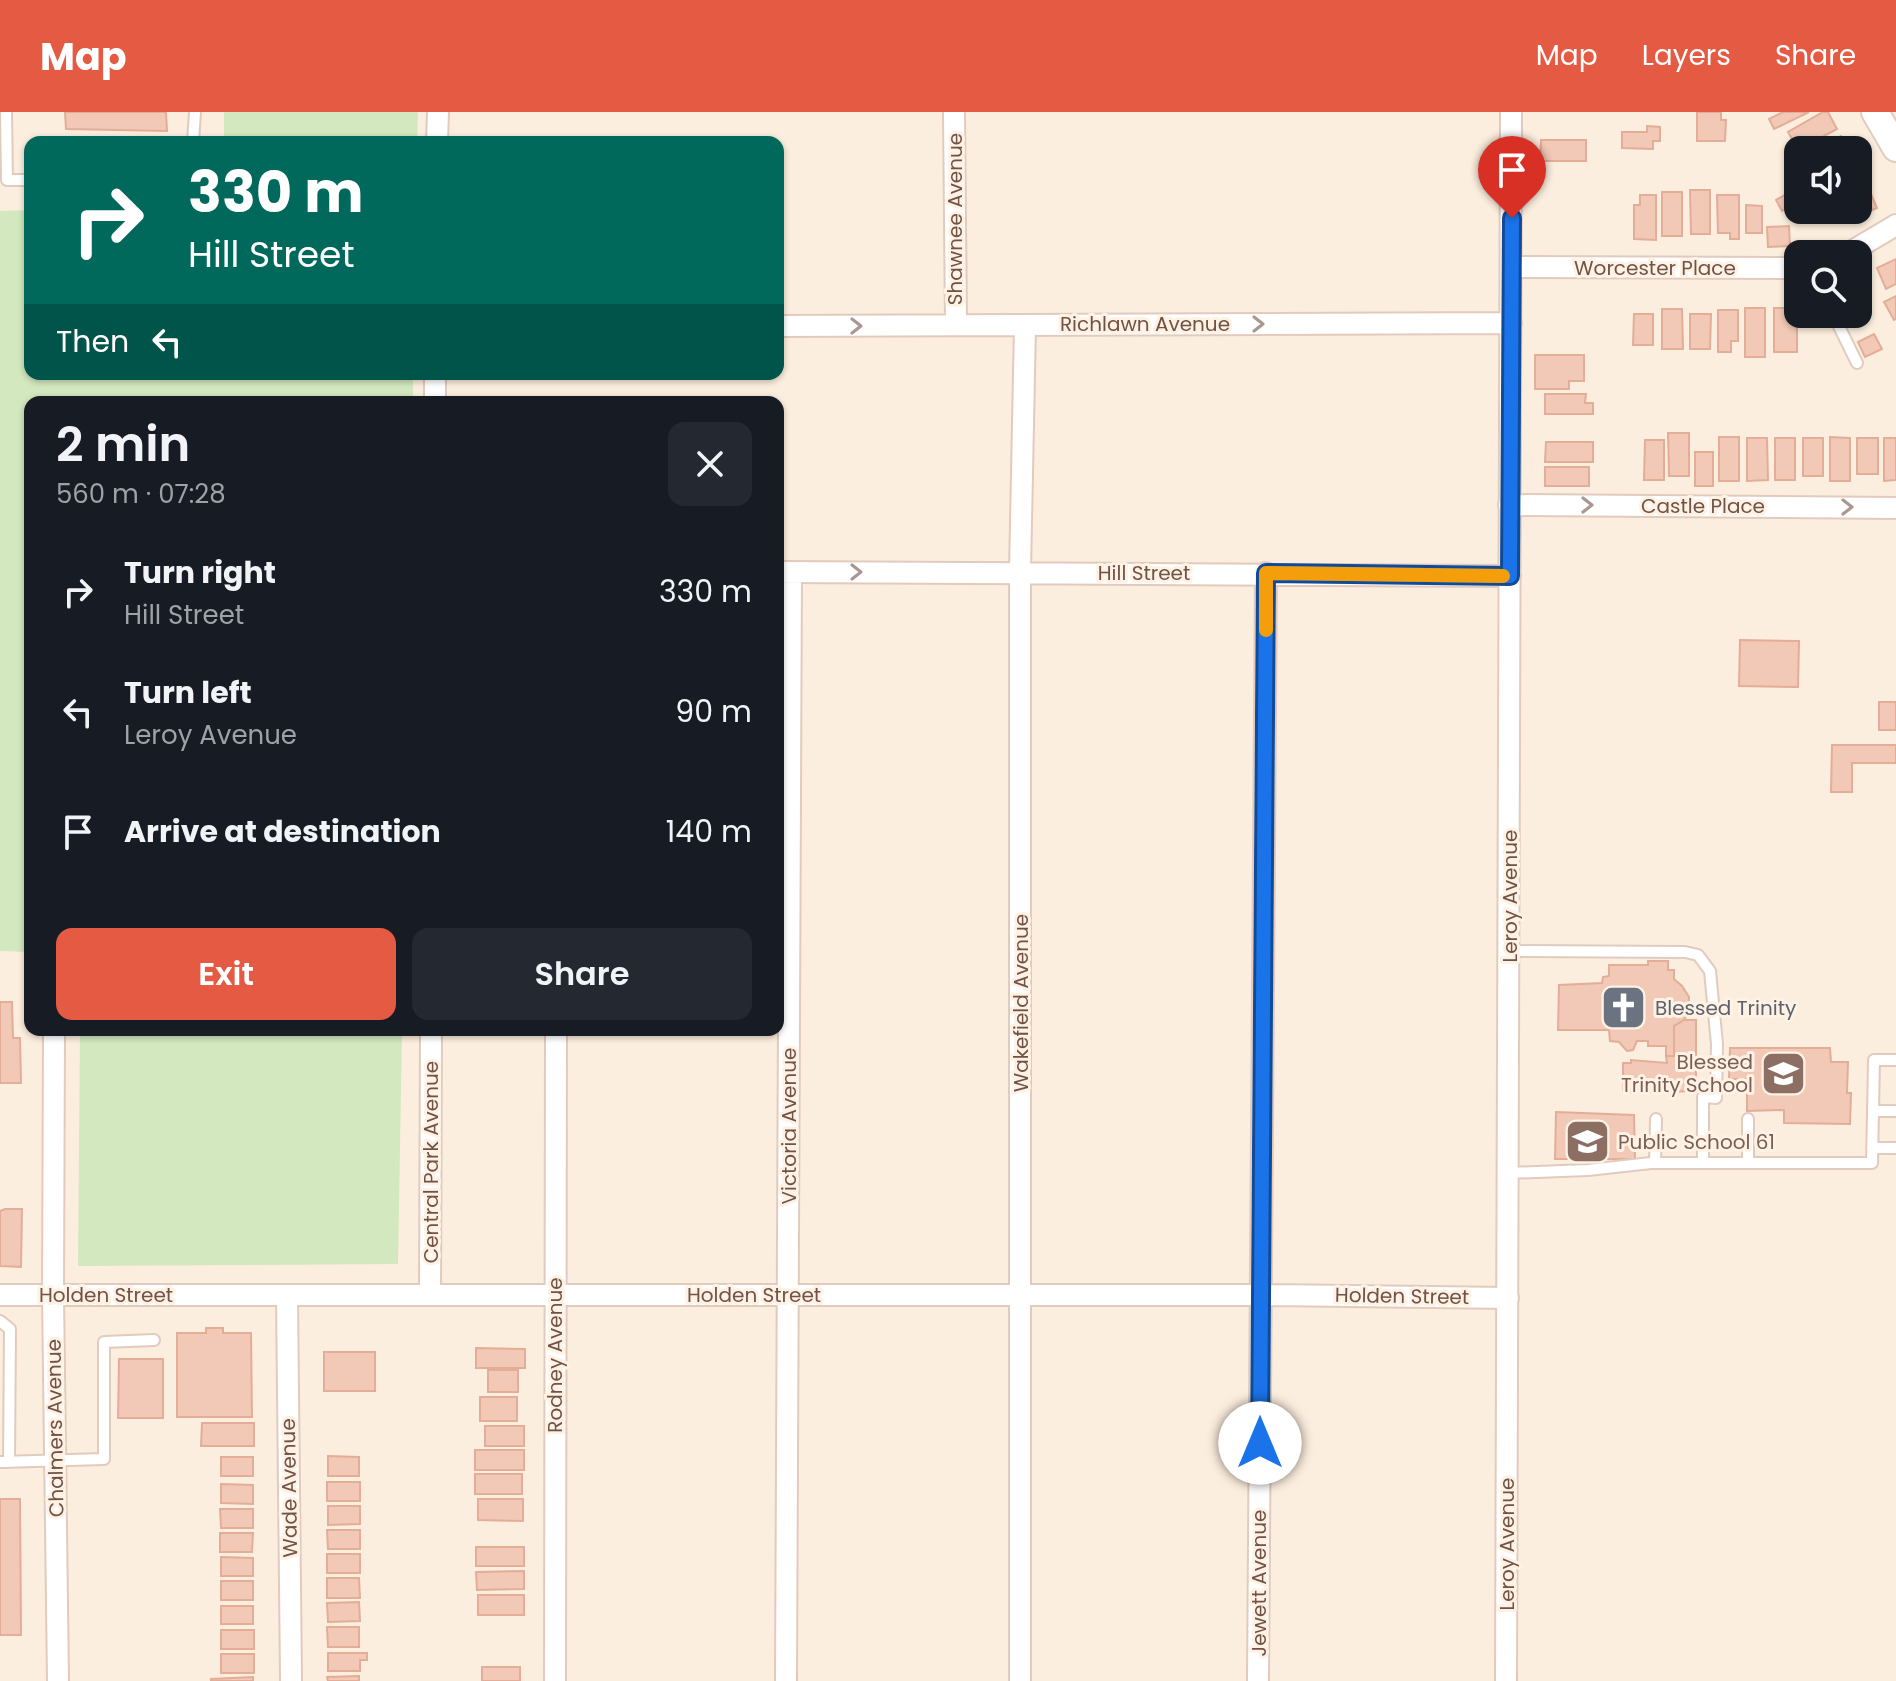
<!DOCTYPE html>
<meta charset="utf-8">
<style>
:root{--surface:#171b24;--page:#242831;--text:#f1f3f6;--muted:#9ea1a6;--accent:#e55a43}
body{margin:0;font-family:Poppins,sans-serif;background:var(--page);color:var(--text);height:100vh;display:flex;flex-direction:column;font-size:30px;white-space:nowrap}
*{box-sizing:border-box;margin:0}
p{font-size:26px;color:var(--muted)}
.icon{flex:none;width:44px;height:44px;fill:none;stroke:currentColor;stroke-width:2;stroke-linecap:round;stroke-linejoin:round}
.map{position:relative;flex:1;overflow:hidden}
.drawer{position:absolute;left:24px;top:284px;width:760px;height:640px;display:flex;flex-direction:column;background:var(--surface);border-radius:16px;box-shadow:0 2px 6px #0004}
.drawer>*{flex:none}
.banner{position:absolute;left:24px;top:24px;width:760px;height:244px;border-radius:16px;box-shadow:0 2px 6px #0004;background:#00695c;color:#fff;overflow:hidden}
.controls{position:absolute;left:1784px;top:24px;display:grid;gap:16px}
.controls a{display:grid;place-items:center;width:88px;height:88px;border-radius:16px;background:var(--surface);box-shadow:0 2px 6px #0004;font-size:40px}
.pin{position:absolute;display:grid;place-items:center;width:68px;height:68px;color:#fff;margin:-82px -34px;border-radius:50% 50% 50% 0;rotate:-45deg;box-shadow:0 0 8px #0007}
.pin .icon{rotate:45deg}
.me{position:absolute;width:88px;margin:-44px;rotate:0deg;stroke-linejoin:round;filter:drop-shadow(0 0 6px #0008)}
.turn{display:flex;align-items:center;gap:28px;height:168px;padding:0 32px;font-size:36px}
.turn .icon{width:104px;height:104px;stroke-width:2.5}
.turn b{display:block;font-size:56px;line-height:68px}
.then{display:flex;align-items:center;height:76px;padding:0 32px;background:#0003;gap:16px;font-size:30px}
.round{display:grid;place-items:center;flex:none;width:84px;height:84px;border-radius:16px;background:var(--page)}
.summary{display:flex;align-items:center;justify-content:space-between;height:136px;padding:0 32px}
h1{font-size:48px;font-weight:600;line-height:60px}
.primary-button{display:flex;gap:16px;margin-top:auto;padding:16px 32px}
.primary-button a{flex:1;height:92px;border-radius:16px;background:var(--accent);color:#fff;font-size:32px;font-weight:600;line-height:92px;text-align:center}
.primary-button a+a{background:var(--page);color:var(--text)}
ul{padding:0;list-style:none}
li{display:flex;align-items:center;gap:24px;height:120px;padding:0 32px}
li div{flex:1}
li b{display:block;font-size:30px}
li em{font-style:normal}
header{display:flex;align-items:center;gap:48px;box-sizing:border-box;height:112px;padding:0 40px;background:var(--accent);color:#fff}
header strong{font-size:38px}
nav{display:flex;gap:44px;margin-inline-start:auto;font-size:28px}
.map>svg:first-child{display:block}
</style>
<header>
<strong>Map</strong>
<nav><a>Map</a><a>Layers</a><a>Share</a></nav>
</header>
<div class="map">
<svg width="1896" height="1569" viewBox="0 0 1896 1569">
<rect width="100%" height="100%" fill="#fceede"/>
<path fill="#d3e8be" d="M224 0H418L417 30H224Z
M30 98V262H413V290H30V840L0 839V99Z
M80 918H402L398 1152 78 1154Z"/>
<path fill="#f1c9b6" stroke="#e3ad97" stroke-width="2" d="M65 0H166L167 19 66 17Z
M1697 0H1721V8H1726L1725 29H1697Z
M1783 0H1809L1774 17 1769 7Z
M1823 0H1828L1837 17 1798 38 1788 20Z
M1647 14 1660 15V29H1653V37L1622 36V20H1647Z
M1841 24 1849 38H1816Z
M1541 28H1586V49H1540Z
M1868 75 1877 96 1845 110 1840 98H1858V79Z
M1690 78H1710V122H1691Z
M1792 79 1798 90 1782 99 1776 88Z
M1662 80H1682V124H1662Z
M1640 83H1656V128L1634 127V93H1640Z
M1717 83H1739V127H1730V121H1718Z
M1746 93 1762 94V121H1746Z
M1789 114 1790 134 1768 135 1767 115Z
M1896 147V172L1886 177 1877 156Z
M1896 184V207L1894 208 1884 190Z
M1745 196H1765V245H1745Z
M1774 196H1797V240H1774Z
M1662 197H1682L1683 237H1662Z
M1718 198H1738V229H1731V240H1718Z
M1634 202H1653V233H1633Z
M1690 202H1711L1710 237H1690Z
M1874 222 1882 237 1865 245 1858 230Z
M1535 243H1584V269H1569V277H1535Z
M1545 282H1586L1585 291H1593V302H1545Z
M1668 321H1689V364H1669Z
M1719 325H1739V369H1719Z
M1830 325 1850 326V369H1830Z
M1747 326H1767L1768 368 1747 369Z
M1775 326H1795V368H1775Z
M1803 326H1823V364H1803Z
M1857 326H1878V362H1857Z
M1884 326H1896V368L1884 369Z
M1645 328H1664V368H1644Z
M1546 330H1593V350H1545Z
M1695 340H1713V374H1695Z
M1545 355H1589V374H1545Z
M1740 528 1799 529 1798 575 1739 574Z
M1879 590H1896V618H1879Z
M1832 633H1896V651H1852V680H1831Z
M1648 849H1668V858H1674V867L1682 874 1689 885 1688 901 1684 908 1674 914V944H1666V934H1648V929H1637L1633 938 1627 939 1619 930 1610 929 1609 918H1558L1559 873 1602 871 1603 865 1609 864V853H1648Z
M0 890H12L13 926H20L21 971H0Z
M1684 908H1696V979L1631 981V977L1623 978V951H1631V948L1667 951 1666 944H1674V914Z
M1730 936H1830L1831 950H1848L1847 981H1851L1850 1012 1784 1011V998L1747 999V967H1729Z
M1556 1000 1634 1003 1635 1047H1555Z
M5 1097H22L21 1155 0 1154V1099Z
M206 1216H223V1221H251L252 1305H177V1221H206Z
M476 1236 525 1237V1256H476Z
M324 1240H375V1279H324Z
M119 1247H163V1306H118Z
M488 1258H518V1280H488Z
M480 1285H517V1309H480Z
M202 1311H254V1334H201Z
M485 1314H524V1334H485Z
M475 1338H524V1358H475Z
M328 1344 359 1345V1364H328Z
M221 1345H253V1364H221Z
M475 1362H522V1382H475Z
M327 1370H360V1389H327Z
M221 1372 253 1373V1392L221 1391Z
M0 1387H20L21 1523H0Z
M478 1387H523V1409L478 1408Z
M328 1394H360V1412L328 1413Z
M220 1397H253V1416H221Z
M327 1418H360V1437H328Z
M220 1421H253L252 1440H220Z
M476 1435H524V1454H476Z
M327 1442H360V1461H327Z
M221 1445 253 1446V1464H221Z
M524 1459V1477L477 1478 476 1460Z
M327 1466H359L360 1486H327Z
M221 1469H253V1488H221Z
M478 1483H524V1503H478Z
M359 1490 360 1509 328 1510 327 1491Z
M221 1494H253V1512H221Z
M327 1515H359V1535H328Z
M221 1518H254V1537H221Z
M328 1541H367V1548H360V1559H328Z
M221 1542H254V1561H221Z
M482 1555H520V1569H482Z
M359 1564V1569H328L327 1565Z
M253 1565V1569H211V1567Z"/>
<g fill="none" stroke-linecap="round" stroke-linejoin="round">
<defs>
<path id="service" d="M6 0 7 68H30
M193 30 195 0
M1833 202 1857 251
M1510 839 1685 840 1698 843 1710 859 1717 932 1716 986 1703 985V1050
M1873 999H1896
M1872 1036H1896
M1655 1051 1656 1007
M1748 1051V1007
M1509 1061 1588 1058 1651 1051H1872L1874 948H1896
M0 1209 10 1217 9 1350
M0 1350 104 1347V1230L154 1228"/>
<path id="minor" d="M954 0 956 213
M437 30 438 0
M1847 142 1896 113
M1512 155 1798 156
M778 214 1511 211
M435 290V262
M1509 393 1896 396
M778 460 1510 464
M54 918 53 1183 58 1569
M0 1183H1261L1508 1186
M287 1183 291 1569
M430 1183 431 918
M555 1569 556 918
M786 1569 791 460
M1020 1569V460L1025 213
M1258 1569 1266 461
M1506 1569 1511 0"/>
<path id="tertiary" d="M1875 0 1896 36"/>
</defs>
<use href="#service" stroke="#e1cbbe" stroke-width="14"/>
<use href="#minor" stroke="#e1cbbe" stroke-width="24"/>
<use href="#tertiary" stroke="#e1cbbe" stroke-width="30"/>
<use href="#service" stroke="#fff" stroke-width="10"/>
<use href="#minor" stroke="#fff" stroke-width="20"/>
<use href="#tertiary" stroke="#fff" stroke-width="26"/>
</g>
<defs><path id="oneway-chevron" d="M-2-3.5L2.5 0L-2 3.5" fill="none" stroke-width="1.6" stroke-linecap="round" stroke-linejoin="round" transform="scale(2)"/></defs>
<g stroke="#aa9791">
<use href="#oneway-chevron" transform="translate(1258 212)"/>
<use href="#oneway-chevron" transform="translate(856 214)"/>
<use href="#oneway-chevron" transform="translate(1587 393)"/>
<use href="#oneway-chevron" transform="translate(1847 395)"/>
<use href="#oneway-chevron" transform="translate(856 460)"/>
</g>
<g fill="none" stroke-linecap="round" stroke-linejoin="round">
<defs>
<path id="route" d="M1260 1331 1266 461 1510 464 1512 106"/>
</defs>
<use href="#route" stroke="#114b97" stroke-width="20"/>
<use href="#route" stroke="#1a73e8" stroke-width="14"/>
<path stroke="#f59e0b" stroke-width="14" d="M1266 518V461L1503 464"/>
</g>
<defs>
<symbol id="church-square" viewBox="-11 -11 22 22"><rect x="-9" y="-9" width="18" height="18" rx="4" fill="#6b7280" stroke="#fff2e4"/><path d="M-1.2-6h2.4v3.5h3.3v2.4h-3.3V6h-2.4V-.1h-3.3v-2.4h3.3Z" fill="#fff"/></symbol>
<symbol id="school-square" viewBox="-11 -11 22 22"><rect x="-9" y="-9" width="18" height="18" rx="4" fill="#8d6e63" stroke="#fff2e4"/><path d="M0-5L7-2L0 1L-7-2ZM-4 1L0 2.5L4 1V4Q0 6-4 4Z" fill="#fff"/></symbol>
</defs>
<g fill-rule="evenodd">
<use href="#church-square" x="1598" y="870" width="51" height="51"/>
<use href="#school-square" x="1758" y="936" width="51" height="51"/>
<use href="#school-square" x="1562" y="1004" width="51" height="51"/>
</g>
<g text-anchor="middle" stroke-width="6" stroke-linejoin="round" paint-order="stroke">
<g font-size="20" fill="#715247" stroke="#fff2e4">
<text transform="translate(955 107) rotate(-90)" y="7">Shawnee Avenue</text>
<text x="1655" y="163">Worcester Place</text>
<text x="1145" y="219">Richlawn Avenue</text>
<text x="1703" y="401">Castle Place</text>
<text x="1144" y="468">Hill Street</text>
<text transform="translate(1510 784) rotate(-90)" y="7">Leroy Avenue</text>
<text transform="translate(1021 891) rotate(-90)" y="7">Wakefield Avenue</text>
<text transform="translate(789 1014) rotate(-90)" y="7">Victoria Avenue</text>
<text transform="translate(431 1050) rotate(-90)" y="7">Central Park Avenue</text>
<text x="106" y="1190">Holden Street</text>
<text x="754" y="1190">Holden Street</text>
<text transform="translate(1402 1184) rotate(1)" y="7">Holden Street</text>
<text transform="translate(555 1243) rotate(-90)" y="7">Rodney Avenue</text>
<text transform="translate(55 1316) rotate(-91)" y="7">Chalmers Avenue</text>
<text transform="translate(289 1376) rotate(-91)" y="7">Wade Avenue</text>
<text transform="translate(1507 1432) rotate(-90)" y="7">Leroy Avenue</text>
<text transform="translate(1259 1471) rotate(-90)" y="7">Jewett Avenue</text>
</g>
<g font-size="20" fill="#5b616d" stroke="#fff2e4" text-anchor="start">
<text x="1655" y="903">Blessed Trinity</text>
</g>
<g font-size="20" fill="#785e54" stroke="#fff2e4" text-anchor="end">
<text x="1753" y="957">Blessed<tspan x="1753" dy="23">Trinity School</tspan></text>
<text x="1618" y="1037" text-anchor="start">Public School 61</text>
</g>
</g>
</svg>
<div class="controls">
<a><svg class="icon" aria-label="sound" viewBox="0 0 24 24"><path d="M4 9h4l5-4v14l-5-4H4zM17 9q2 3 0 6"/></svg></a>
<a><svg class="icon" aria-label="search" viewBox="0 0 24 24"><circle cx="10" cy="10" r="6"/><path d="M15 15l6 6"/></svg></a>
</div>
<div class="pin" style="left:1512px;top:106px;background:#d93025"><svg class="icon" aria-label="arrive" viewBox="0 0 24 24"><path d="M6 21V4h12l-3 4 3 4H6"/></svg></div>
<svg class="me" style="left:1260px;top:1331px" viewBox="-20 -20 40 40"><circle r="19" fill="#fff"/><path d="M0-13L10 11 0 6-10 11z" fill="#1a73e8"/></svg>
<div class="banner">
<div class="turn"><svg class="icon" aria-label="right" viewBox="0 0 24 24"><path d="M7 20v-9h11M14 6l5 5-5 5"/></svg><div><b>330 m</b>Hill Street</div></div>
<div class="then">Then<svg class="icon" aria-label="left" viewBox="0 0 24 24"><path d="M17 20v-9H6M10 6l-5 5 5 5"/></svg></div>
</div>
<section class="drawer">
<div class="summary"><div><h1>2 min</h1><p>560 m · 07:28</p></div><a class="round"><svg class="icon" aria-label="close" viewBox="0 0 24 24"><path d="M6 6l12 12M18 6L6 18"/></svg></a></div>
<ul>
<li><svg class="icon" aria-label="right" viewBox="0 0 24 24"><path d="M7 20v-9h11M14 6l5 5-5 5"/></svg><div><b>Turn right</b><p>Hill Street</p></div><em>330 m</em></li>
<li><svg class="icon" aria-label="left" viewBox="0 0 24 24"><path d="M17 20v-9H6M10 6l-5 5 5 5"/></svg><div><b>Turn left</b><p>Leroy Avenue</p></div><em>90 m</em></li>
<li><svg class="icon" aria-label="arrive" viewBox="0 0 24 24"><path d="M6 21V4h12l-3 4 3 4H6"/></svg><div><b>Arrive at destination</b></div><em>140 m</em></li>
</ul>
<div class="primary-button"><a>Exit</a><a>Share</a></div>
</section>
</div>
